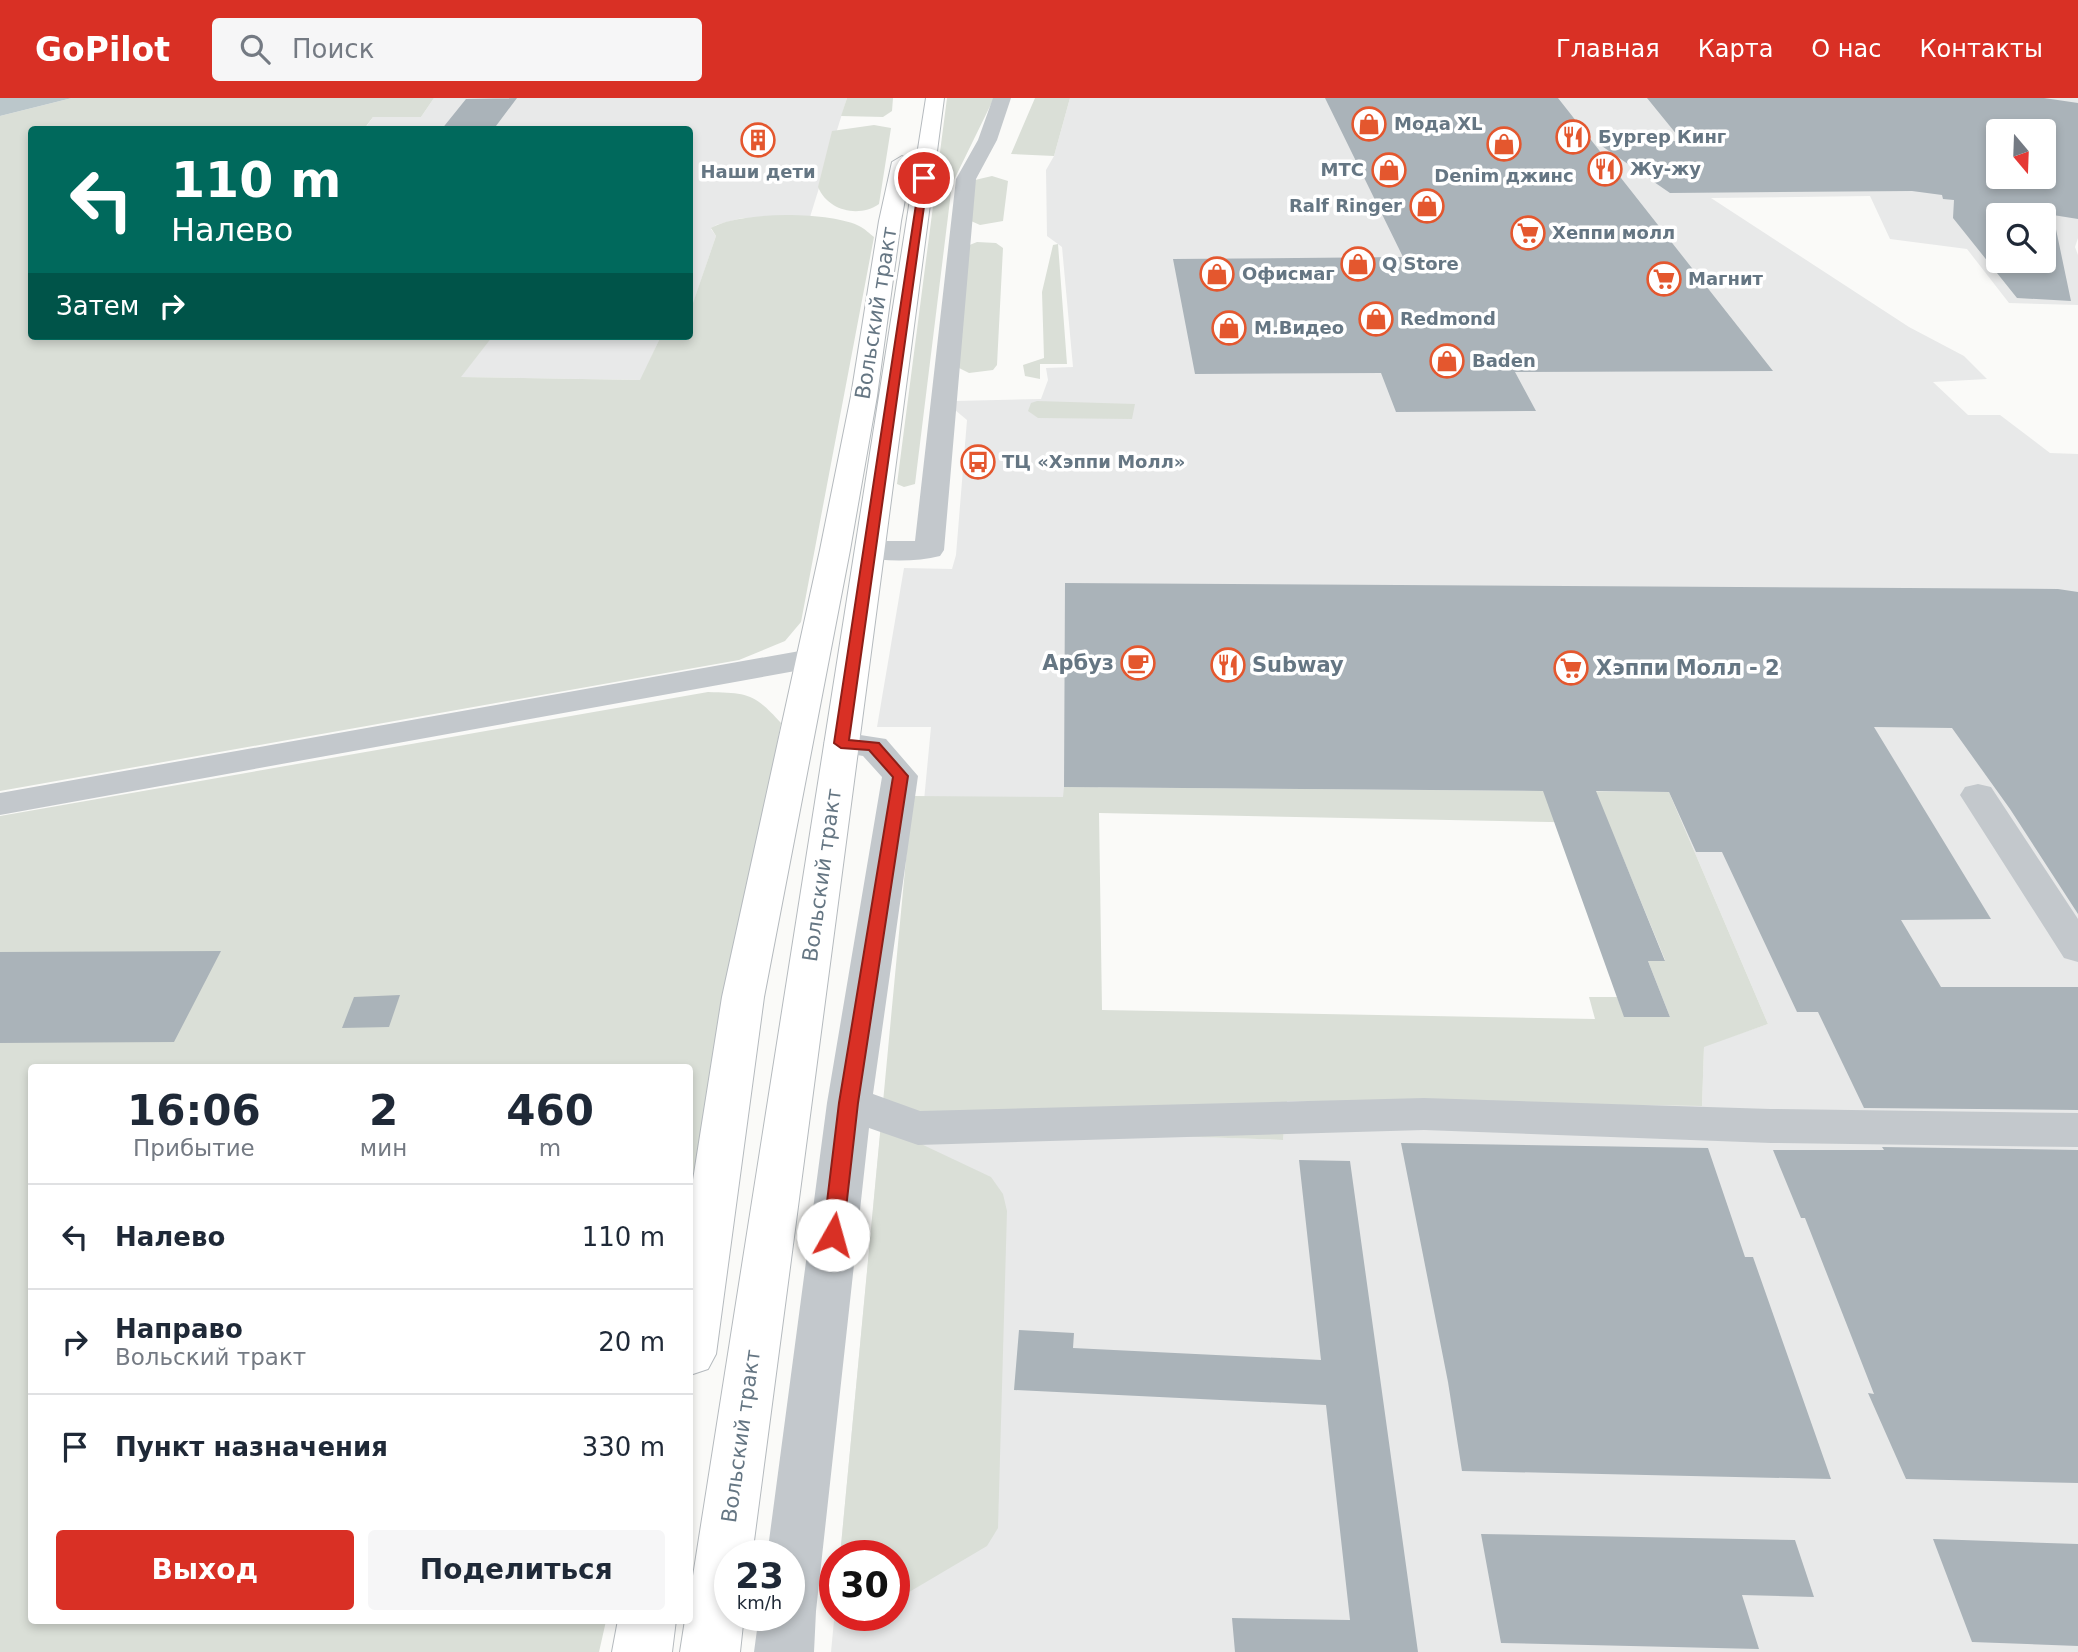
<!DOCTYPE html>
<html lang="ru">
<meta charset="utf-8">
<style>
:root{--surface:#fff;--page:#f6f6f7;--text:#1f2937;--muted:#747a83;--line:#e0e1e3;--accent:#d93025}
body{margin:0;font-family:"DejaVu Sans",sans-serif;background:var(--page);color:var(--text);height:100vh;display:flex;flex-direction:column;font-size:26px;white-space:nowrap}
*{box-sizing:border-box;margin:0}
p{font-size:23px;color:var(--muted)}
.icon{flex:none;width:38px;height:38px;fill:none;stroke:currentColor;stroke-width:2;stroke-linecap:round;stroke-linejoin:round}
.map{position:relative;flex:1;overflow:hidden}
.drawer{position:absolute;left:28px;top:966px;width:665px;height:560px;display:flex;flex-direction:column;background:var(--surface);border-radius:7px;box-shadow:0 4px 10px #0003}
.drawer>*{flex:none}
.guide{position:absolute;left:28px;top:28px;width:665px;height:214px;border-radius:7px;box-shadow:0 4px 10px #0003;background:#00695c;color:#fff;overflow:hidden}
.needle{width:46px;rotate:161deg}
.buttons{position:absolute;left:1986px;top:21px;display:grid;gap:14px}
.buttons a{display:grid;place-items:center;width:70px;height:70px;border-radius:7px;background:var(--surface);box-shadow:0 4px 10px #0003;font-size:35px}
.speed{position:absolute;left:714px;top:1442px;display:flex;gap:14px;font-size:35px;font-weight:700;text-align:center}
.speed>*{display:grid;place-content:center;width:91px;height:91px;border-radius:50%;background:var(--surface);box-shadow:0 4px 10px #0003;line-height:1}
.speed small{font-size:18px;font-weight:400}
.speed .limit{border:10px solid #d22;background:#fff;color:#111}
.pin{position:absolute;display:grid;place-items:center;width:60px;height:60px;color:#fff;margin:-30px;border:4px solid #fff;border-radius:50%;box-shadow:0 2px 7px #0007}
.me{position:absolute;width:77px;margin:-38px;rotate:7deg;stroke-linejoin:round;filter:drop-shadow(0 0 5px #0008)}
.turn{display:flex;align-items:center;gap:24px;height:147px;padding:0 28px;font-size:32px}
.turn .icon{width:91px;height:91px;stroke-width:2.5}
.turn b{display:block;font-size:49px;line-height:60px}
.then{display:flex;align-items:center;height:66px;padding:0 28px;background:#0003;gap:14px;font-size:26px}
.eta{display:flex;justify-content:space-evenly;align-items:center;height:119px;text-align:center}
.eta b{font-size:42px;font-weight:600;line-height:49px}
.primary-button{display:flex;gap:14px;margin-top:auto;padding:14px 28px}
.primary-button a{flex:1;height:80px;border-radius:7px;background:var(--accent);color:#fff;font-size:28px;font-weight:600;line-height:80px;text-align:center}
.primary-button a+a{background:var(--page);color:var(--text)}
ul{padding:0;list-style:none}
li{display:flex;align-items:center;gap:21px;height:105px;padding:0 28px;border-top:2px solid var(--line)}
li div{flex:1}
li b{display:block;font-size:26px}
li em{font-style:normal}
header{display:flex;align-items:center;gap:42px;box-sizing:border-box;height:98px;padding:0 35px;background:var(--accent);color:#fff}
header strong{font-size:33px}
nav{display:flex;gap:38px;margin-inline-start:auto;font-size:24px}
.search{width:490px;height:63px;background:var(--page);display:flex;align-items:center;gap:18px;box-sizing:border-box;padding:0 24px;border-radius:7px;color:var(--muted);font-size:26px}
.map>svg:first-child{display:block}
</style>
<header>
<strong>GoPilot</strong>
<div class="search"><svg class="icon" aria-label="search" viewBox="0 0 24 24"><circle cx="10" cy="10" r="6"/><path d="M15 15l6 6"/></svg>Поиск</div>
<nav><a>Главная</a><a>Карта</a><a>О нас</a><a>Контакты</a></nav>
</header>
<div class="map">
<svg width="2078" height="1554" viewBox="0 0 2078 1554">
<rect width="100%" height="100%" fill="#fafaf8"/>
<path fill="#e8e9e9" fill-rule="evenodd" d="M434 0H847L810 119 742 120 716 127 711 131 716 138 693 206H690V32H364L373 19H421Z
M1070 0H2078V140L2075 149 2078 157V207L2009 205 1967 151 1890 141 1870 98 1711 100 1909 229 1964 258 1987 281 1933 284 1968 317H2000L2050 355 2078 356V1554H831L835 1512V1517H894V1458H840L881 1027 1283 1042 1286 1003 1702 1008 1704 948 1768 926 1669 694 1098 689 1099 729 921 734 931 629H877L904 470 952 471 956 457 967 322 955 312 956 303 1041 301 1048 282 1046 270 1073 269 1062 149 1047 138 1046 72 1054 58ZM1998 33H2044V79H1998ZM1998 117H2044V163H1998Z
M493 238H661L641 282 460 279Z"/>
<path fill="#dadfd7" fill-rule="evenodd" d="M72 0H434L421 19H373L364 31 32 32V238H493L461 279 640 282 661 238H690V206L693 205 716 138 711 130C739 113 832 113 861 129 865 131 870 136 874 139L801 524 785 543 739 562 0 693V18Z
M847 0H893L892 13 883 19 841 18Z
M947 0H994L952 86 915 386 904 389 897 386Z
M1035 0H1070L1054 58 1011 56Z
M874 27 891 30 879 106C859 120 828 113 818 89L832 33Z
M992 78 1008 83 1003 123 980 127 971 123 975 82Z
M977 144 996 145 1003 150 997 267 993 272 969 275 957 269 967 148Z
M1058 146 1067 266H1040V281L1025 278 1023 267 1044 260 1042 194 1053 147Z
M1037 303 1135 306 1132 321 1038 320 1028 313 1031 305Z
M708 594C747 595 754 595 781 625L690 1092V970H32V1522L606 1523 599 1554H0V718Z
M1064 689 1669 694 1768 926 1704 949 1702 1008 1287 1003 1283 1042 883 1028 991 1079 1003 1096 1007 1113 998 1430 987 1448 894 1503V1458H840L912 698 1063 699ZM1099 715 1600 725 1616 743 1665 862 1648 863 1670 919H1625L1617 899H1589L1595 921 1102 912Z"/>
<path fill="#bbc7cb" d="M0 0H72L0 18Z"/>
<path fill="#aab3b9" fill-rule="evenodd" d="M517 0 493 32H441L466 1Z
M1325 0H1558L1773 273 1515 274 1536 313 1396 314 1381 275 1195 276 1173 161 1403 159Z
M1647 0H2044L2078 5V121L2053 117 2071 203 2017 200 1953 120 1954 102 1943 101 1942 97 1912 93 1670 95 1596 44 1682 43ZM1998 33H2044V79H1998ZM1998 117H2044V163H1998Z
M1065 485 2058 491 2078 494V816L2010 711 1952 630 1874 629 1991 821 1901 822 1941 889H2078V1012L1864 1010 1818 914H1797L1722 754H1696L1669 694 1596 693 1665 863H1648L1670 919H1624L1543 693 1064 689Z
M221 853 174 944 0 945V854Z
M400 897 389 929 342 930 354 899Z
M1401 1045 1708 1050 1745 1159H1753L1831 1381 1462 1373 1448 1284Z
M1882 1049 2078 1052V1385L1906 1381 1868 1295 1874 1296 1805 1120H1801L1773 1052H1884Z
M1299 1062 1350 1063 1418 1554H1235L1232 1520 1350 1522 1326 1307 1014 1292 1019 1232 1074 1235 1073 1250 1321 1262Z
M1481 1436 1795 1442 1814 1499 1742 1497 1759 1551 1501 1545Z
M1933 1441 2078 1446V1548L1972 1544Z"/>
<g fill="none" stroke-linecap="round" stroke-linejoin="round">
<defs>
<path id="major" d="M926 0H944L752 1458H730V1517H744L740 1554H680L685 1522H690V1497Z
M902 58 912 64 901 123 877 298 850 452 764 899 716 1256 708 1271 690 1277V1101L722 899 820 452 851 298 879 123 892 64Z
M618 1522H676L672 1554H612Z"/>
</defs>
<use href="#major" stroke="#b5babe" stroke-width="2"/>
<path fill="#c3c8cc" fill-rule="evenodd" d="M993 0H1011L997 42 976 81 944 452 940 458C916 464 883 464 859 458L855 452 859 446 870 443H915L956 81 978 42Z
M811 551 823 554 827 561 823 568 0 717V695Z
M841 634 886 641 918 678 873 996 920 1013 1424 1000 1771 1011 2078 1015V1049L1771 1045 1424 1032 918 1047 869 1030 816 1513 814 1554H754L759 1517H789V1458H767L827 1005 882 679 863 658 829 652 823 645 829 638Z
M1978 686 1991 689 2078 821V864L2064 860 1960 697 1965 689Z"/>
<use href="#major" fill="#fff" fill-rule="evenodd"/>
</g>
<path fill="#d93025" stroke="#8d1f18" stroke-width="2" d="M924 77 928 80 849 642 879 645 908 678 858 1005 843 1137 840 1143 833 1145 826 1143 823 1137 839 1005 893 679 869 652 841 650 834 645 920 80Z"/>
<defs>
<symbol id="shop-ring" viewBox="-11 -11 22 22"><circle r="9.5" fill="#fff" stroke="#e4572e" stroke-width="1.5"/><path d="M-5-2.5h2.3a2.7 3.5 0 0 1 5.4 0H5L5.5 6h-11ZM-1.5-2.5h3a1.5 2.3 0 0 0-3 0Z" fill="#e4572e"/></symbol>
<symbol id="restaurant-ring" viewBox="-11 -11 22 22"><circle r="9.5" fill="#fff" stroke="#e4572e" stroke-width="1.5"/><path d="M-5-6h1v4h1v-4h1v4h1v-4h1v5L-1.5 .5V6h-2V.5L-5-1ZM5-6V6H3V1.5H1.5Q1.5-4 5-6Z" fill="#e4572e"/></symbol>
<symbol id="building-ring" viewBox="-11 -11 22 22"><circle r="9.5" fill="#fff" stroke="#e4572e" stroke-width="1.5"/><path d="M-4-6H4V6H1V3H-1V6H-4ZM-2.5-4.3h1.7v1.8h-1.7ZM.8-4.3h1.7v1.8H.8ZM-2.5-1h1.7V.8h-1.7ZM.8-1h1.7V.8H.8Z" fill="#e4572e"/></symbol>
<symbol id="supermarket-ring" viewBox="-11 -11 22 22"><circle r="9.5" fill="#fff" stroke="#e4572e" stroke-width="1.5"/><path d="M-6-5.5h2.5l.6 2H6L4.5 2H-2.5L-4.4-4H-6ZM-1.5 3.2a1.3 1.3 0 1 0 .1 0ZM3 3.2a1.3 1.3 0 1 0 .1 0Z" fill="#e4572e"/></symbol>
<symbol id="bus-ring" viewBox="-11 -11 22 22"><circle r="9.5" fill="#fff" stroke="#e4572e" stroke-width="1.5"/><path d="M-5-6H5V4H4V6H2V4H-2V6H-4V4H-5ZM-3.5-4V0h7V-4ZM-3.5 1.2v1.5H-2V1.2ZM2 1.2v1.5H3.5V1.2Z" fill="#e4572e"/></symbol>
<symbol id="cafe-ring" viewBox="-11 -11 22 22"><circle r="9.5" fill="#fff" stroke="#e4572e" stroke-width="1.5"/><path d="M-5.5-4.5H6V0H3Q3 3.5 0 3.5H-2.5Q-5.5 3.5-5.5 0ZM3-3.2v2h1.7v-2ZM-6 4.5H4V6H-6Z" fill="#e4572e"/></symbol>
</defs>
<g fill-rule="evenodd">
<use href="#shop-ring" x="1350" y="7" width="38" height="38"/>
<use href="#restaurant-ring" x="1554" y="20" width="38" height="38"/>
<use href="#building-ring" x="739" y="23" width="38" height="38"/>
<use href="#shop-ring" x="1485" y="27" width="38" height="38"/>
<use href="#restaurant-ring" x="1586" y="52" width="38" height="38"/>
<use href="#shop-ring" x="1370" y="53" width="38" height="38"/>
<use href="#shop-ring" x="1408" y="89" width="38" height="38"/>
<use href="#supermarket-ring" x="1509" y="116" width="38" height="38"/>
<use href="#shop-ring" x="1339" y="147" width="38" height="38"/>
<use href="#shop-ring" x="1198" y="157" width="38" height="38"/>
<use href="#supermarket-ring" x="1645" y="162" width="38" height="38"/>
<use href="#shop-ring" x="1357" y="202" width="38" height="38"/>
<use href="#shop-ring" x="1210" y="211" width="38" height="38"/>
<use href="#shop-ring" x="1428" y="244" width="38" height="38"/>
<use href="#bus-ring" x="959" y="345" width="38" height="38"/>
<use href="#cafe-ring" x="1119" y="546" width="38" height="38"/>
<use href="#restaurant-ring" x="1209" y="548" width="38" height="38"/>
<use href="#supermarket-ring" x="1552" y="551" width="38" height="38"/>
</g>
<g text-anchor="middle" stroke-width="7" stroke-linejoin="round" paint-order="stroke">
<g font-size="18" font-weight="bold" fill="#657683" stroke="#fff" text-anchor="start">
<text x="1394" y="32">Мода XL</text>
<text x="1598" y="45">Бургер Кинг</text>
<text x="1630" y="77">Жу-жу</text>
<text x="1364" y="78" text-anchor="end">МТС</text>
<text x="758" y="80" text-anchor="middle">Наши дети</text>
<text x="1504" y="84" text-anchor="middle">Denim джинс</text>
<text x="1402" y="114" text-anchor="end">Ralf Ringer</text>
<text x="1552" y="141">Хеппи молл</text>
<text x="1382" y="172">Q Store</text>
<text x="1242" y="182">Офисмаг</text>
<text x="1688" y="187">Магнит</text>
<text x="1400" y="227">Redmond</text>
<text x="1254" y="236">М.Видео</text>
<text x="1472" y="269">Baden</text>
<text x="1002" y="370">ТЦ «Хэппи Молл»</text>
</g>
<g font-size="21" fill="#657683" stroke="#fff">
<text transform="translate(876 215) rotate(-81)" y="7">Вольский тракт</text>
<text transform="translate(822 777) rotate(-82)" y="7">Вольский тракт</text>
<text transform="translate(741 1338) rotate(-82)" y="7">Вольский тракт</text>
</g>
<g font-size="21" font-weight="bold" fill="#657683" stroke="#fff" text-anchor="start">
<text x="1114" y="572" text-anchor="end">Арбуз</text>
<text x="1252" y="574">Subway</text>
<text x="1596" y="577">Хэппи Молл - 2</text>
</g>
</g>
</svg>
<div class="buttons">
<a><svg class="needle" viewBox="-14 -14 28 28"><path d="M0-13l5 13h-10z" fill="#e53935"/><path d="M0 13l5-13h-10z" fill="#747a83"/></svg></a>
<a><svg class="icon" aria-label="search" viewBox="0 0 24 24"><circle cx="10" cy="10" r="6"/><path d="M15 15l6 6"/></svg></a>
</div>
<div class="speed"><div>23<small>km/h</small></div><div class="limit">30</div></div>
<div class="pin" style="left:924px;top:80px;background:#d93025"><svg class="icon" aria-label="arrive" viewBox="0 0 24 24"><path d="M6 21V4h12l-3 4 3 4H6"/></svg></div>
<svg class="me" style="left:833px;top:1137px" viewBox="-20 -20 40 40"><circle r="19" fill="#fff"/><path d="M0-13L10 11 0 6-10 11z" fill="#d93025"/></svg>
<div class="guide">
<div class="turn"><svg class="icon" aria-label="left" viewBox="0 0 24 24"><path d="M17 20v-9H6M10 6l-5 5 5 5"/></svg><div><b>110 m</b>Налево</div></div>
<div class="then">Затем<svg class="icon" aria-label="right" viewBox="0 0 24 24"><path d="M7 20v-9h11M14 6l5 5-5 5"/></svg></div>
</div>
<section class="drawer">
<div class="eta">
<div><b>16:06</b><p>Прибытие</p></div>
<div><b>2</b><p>мин</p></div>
<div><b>460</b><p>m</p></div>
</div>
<ul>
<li><svg class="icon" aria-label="left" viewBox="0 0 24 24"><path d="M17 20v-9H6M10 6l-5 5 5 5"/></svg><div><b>Налево</b></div><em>110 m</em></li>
<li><svg class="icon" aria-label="right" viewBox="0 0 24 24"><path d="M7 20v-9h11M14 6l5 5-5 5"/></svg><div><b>Направо</b><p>Вольский тракт</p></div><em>20 m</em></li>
<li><svg class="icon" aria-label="arrive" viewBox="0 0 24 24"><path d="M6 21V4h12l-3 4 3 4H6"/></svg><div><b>Пункт назначения</b></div><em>330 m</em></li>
</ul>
<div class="primary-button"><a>Выход</a><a>Поделиться</a></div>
</section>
</div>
